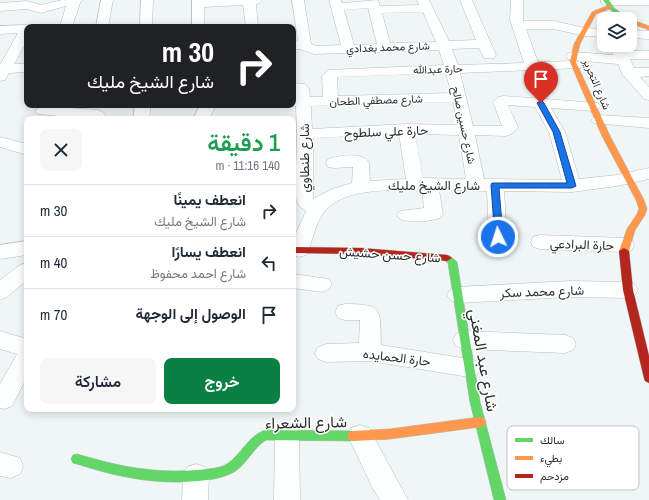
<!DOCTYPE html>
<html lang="ar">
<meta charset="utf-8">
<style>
:root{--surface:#fff;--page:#f6f6f7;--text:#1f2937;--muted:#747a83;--line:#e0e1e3;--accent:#0b8043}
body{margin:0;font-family:"Archivo Narrow",Vazirmatn,sans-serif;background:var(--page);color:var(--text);direction:rtl;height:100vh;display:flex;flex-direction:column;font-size:15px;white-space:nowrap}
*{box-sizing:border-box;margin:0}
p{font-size:13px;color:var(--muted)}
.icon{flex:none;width:22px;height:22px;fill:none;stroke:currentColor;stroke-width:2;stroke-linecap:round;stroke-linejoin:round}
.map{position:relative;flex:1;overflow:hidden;direction:ltr}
.side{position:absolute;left:24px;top:116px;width:272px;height:296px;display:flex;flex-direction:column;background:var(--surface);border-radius:8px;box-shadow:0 2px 10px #0003;direction:rtl}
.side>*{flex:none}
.guide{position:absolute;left:24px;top:24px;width:272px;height:84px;border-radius:8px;box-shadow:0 2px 10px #0003;direction:rtl;background:#202124;color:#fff;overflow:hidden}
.controls{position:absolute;left:597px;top:12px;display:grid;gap:8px}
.controls a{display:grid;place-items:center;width:40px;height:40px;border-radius:8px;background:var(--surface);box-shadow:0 2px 10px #0003;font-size:20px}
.pin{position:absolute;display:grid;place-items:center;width:34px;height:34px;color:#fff;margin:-41px -17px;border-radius:50% 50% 50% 0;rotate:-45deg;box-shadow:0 0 4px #0007}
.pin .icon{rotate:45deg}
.me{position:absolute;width:44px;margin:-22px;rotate:356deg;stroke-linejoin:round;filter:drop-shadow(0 0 3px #0008)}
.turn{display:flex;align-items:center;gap:14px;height:84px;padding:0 16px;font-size:18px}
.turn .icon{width:52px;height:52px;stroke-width:2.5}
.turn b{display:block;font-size:28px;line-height:34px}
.round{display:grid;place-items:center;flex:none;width:42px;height:42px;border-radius:8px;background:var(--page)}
.summary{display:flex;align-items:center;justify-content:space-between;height:68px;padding:0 16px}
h1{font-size:24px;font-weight:600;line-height:30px;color:#1e9e55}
.primary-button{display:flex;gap:8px;margin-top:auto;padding:8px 16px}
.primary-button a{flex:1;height:46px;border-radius:8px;background:var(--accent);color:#fff;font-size:16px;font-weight:600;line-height:46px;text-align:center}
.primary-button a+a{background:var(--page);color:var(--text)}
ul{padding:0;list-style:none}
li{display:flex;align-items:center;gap:12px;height:52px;padding:0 16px;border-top:1px solid var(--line)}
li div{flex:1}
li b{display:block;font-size:15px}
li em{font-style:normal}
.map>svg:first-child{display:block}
</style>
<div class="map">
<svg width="649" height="500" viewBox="0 0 649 500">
<rect width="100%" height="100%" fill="#f0f6f6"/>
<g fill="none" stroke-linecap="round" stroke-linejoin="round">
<defs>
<path id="street" d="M62 0H82L80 3 72 27H60L66 6 41 13 27 9 0 11V3L27 1 41 5Z
M101 0H113L108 27H96Z
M141 0H153L152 27H140Z
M192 0H262L260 3 256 4 258 27H246L243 5 204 7V27H192Z
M292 0H304L311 44 316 46 341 45 329 0H341L342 3 378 0 380 6 419 5 417 0H429L449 41 476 40 460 0H472L496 55 494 58H484L479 48 452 49 458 65 524 63 510 20 511 0H523V21H554L585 28 604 29V37L585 36 554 29H526L538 62 575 61 580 62 582 65 580 68 460 73 473 126H502L493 102 498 97 503 96 598 103 601 106 598 109 593 111 551 108 565 132 579 179 617 175 649 168V179L617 186 572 192 504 191 507 237 505 242 498 244 491 242 489 237 487 191 439 190 443 214 440 218C428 222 412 223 400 219L397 215 400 211 424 208 422 190C393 190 339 187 322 215 314 227 313 242 306 255L299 257 293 255V240L306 211 299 206 295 196 297 138 296 106 288 105H293V98L295 97V91H293V83L305 84 309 89 310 97H323L322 76 328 70 444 65 439 50 314 54 300 49 293 50V42L298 41ZM368 8 377 44 354 45 344 10ZM423 12 436 42 390 43 382 13ZM446 73 451 93 338 96 337 77ZM453 102 458 125 406 124 312 129 311 106ZM508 105 535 107 549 132 562 180 484 179 475 135 506 136 512 134 518 127ZM399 134 406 179 370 181 369 163C362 151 340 156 328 159L326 163 328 167 334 168 353 167 352 183 332 189 313 199V138ZM415 134 459 135 466 179 423 178Z
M601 0H649V5H606L602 4Z
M27 25 32 27H27V41L14 64H27V72L9 73 5 80 0 81V65L18 33 0 34V26Z
M630 30 649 31V39L630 38Z
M613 45H627L628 51H649V59H630L634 68H649V76L640 77 649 87V100L644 99 625 77 623 76 618 64 573 60 568 59 566 56 568 53 573 52 613 55Z
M135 105H151L149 119H133Z
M200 105H216L209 119H193Z
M43 106 98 110 103 112 106 115 103 118 90 119 38 114 35 111 38 108Z
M599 115 649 118V128L594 123 591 120 594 117Z
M0 137 27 144V155L0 147Z
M540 235 625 238 632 240 634 245 632 250 625 252 540 249 533 247 531 242 533 237Z
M27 241V255L0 259V245Z
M27 263V280L7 297 0 300V280L20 265Z
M293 274 329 279 332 284 329 289 322 292 293 288Z
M571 281 628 282 635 285 638 290 635 295 628 298 571 297 457 303 450 300 447 295 450 290 457 287Z
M345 304C384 304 380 309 381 345L469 359 477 361 480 368 477 375 469 377 370 361 326 362 318 359 315 353 318 347 326 344 359 343 360 320H345L338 318 335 312 338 306Z
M0 331 27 339V377L12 406 4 409 0 408V384L17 354 0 349Z
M464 331 565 335 573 338 576 344 573 350 565 353 464 349 456 346 453 340 456 334Z
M287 424 296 427 299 435 300 500H274L275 435 278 427Z
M360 425 369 428 408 500H380L372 487 348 436 351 428Z
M0 452 20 458 23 466 20 474 11 478 0 476Z
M196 464 205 467 209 476 208 500H182L183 476 187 467Z"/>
<path id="fast" d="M603 0H609L614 8 630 19C617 19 610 10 603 0Z
M447 255 450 256 457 262 480 402 506 500H494L470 402 448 263 442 258Z
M265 430 353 431 357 432 359 436 357 440 353 441 266 440C253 448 247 464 234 472 223 478 210 480 198 481 156 485 117 477 77 464L73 463 71 459 73 455 77 454C117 466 155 474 197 470 207 469 218 469 227 464 242 454 248 436 265 430Z"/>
<path id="slow" d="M610 5 612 6V8L596 14 580 44 576 62 610 136 644 200 647 209 645 215 635 230 629 251 624 254 619 251 627 229 637 214 639 209 636 200 602 136 570 62 574 44 592 12Z
M630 19 649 26V30L630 23Z
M480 417 484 418 486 422 484 426 480 427 390 439 353 441 349 440 347 436 349 432 353 431 390 429Z"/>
<path id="jam" d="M293 247 361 248 447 255 452 258 447 261 361 254 293 253Z
M624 248 629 251 633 290 649 356V383L645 381 644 378 623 290 619 251Z"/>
</defs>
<use href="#street" stroke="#b7bcbc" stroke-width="1"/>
<use href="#fast" stroke="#b7bcbc" stroke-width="1"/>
<use href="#slow" stroke="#b7bcbc" stroke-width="1"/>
<use href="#jam" stroke="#b7bcbc" stroke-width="1"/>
<use href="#street" fill="#fdfefe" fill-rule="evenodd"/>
<use href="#fast" fill="#63d668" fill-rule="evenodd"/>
<use href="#slow" fill="#ff974d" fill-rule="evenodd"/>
<use href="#jam" fill="#b3261e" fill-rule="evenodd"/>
</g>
<path fill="#1a73e8" stroke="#114b97" d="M541 100 544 103 560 132 576 186 572 188H499L503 237 498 240 495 239 491 185 492 183H567L553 132 537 103Z"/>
<g text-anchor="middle" stroke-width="3" stroke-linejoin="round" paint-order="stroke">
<g font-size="11" fill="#2a2f2f" stroke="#fff">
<text transform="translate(388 47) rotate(-2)" y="4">شارع محمد بغدادي</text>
<text transform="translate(438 69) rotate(-2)" y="4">حارة عبدالله</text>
<text transform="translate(597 84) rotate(67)" y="4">شارع التحرير</text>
<text transform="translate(376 100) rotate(-2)" y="4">شارع مصطفي الطحان</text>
<text transform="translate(464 125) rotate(78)" y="4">شارع حسين صالح</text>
</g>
<g font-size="13" fill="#2a2f2f" stroke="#fff">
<text transform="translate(386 131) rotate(-2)" y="5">حارة علي سلطوح</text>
<text transform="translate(304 158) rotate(-90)" y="5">شارع طنطاوي</text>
<text x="434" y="190">شارع الشيخ مليك</text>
<text transform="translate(582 244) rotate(2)" y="5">حارة البرادعي</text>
<text transform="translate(390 254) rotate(4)" y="5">شارع حسن حشيش</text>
<text transform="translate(542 291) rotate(-2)" y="5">شارع محمد سكر</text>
<text transform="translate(397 357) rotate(7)" y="5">حارة الحمايده</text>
</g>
<g font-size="16" fill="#2a2f2f" stroke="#fff">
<text transform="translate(484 360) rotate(80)" y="6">شارع عبد المغني</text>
<text transform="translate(306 422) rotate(-1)" y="6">شارع الشعراء</text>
</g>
</g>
<rect x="507" y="426" width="132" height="64" rx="6" fill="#fff" stroke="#bfc1c1" stroke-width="1"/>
<rect x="515" y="438" width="18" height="4" fill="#63d668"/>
<rect x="515" y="456" width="18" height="4" fill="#ff974d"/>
<rect x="515" y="474" width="18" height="4" fill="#b3261e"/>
<g font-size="11" fill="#2a2f2f">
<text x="540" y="444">سالك</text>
<text x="540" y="462">بطيء</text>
<text x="540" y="480">مزدحم</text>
</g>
</svg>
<div class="controls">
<a><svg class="icon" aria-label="layers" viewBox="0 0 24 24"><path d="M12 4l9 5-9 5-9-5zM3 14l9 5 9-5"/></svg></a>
</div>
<div class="pin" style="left:541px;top:103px;background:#d93025"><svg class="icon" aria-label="arrive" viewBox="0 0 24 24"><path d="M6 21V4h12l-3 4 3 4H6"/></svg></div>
<svg class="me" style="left:498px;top:237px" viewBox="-20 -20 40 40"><circle r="17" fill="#1a73e8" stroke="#fff" stroke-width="3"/><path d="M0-11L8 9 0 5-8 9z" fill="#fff"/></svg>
<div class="guide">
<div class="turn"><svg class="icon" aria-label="right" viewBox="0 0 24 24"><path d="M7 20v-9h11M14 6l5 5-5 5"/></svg><div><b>30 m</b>شارع الشيخ مليك</div></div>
</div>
<section class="side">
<div class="summary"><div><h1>1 دقيقة</h1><p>140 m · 11:16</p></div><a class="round"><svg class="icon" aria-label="close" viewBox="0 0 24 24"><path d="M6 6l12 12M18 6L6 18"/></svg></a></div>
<ul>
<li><svg class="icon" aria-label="right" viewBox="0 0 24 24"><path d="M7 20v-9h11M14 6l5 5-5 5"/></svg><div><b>انعطف يمينًا</b><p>شارع الشيخ مليك</p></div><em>30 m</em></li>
<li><svg class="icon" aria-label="left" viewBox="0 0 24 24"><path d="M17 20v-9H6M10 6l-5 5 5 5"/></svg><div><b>انعطف يسارًا</b><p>شارع احمد محفوظ</p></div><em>40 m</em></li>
<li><svg class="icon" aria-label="arrive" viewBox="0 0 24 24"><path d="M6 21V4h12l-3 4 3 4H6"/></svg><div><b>الوصول إلى الوجهة</b></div><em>70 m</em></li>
</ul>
<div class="primary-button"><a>خروج</a><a>مشاركة</a></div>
</section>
</div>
